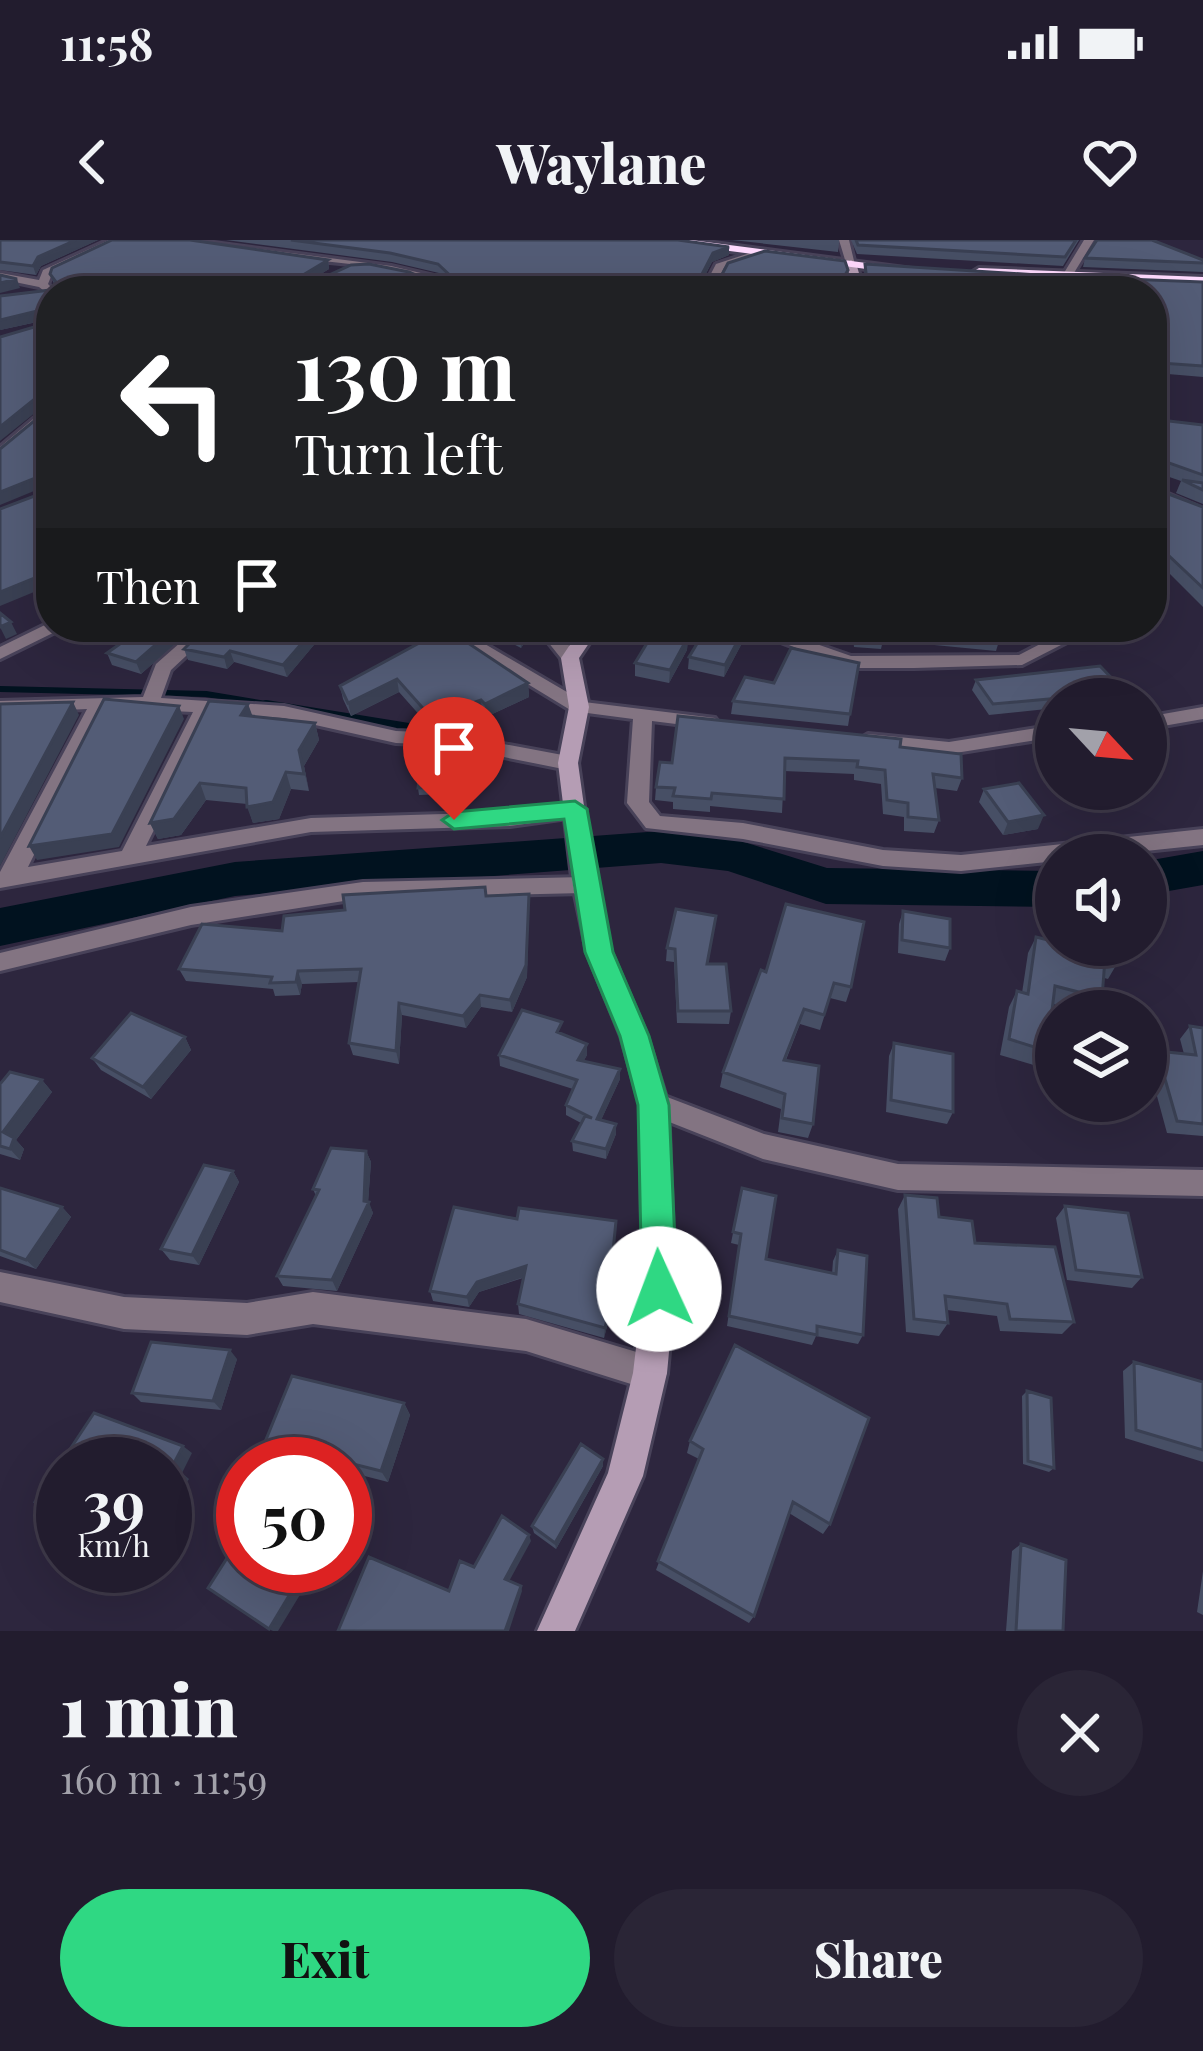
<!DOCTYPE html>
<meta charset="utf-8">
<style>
:root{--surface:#221c2e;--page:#2a2536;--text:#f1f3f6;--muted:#a2a1aa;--line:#3f3a4a;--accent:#2fd883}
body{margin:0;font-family:"Playfair Display",serif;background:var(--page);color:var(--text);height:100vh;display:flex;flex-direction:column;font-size:45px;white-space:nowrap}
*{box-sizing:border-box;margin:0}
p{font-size:39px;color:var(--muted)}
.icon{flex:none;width:66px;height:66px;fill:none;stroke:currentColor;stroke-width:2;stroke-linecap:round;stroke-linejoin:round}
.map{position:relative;height:1391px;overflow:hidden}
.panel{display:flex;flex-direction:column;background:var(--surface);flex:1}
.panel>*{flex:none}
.hud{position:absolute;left:36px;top:36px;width:1131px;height:366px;border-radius:48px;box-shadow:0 12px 48px #0002,0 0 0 3px var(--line);background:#202124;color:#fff;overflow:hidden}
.needle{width:78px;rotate:116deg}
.fabs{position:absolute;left:1035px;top:438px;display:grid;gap:24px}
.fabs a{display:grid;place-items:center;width:132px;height:132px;border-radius:50%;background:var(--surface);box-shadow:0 12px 48px #0002,0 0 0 3px var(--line);font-size:60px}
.speed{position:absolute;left:36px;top:1197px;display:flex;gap:24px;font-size:60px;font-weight:700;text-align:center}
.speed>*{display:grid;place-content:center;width:156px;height:156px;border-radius:50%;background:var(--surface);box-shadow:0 12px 48px #0002,0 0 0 3px var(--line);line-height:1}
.speed small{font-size:30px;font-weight:400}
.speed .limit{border:18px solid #d22;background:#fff;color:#111}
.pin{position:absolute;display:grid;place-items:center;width:102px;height:102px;color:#fff;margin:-123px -51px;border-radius:50% 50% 50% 0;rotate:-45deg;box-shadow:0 0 12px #0007}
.pin .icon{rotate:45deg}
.me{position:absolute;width:132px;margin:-66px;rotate:358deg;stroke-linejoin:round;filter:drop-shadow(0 0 9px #0008)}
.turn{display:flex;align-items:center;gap:42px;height:252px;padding:0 60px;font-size:54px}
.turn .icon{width:156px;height:156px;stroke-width:2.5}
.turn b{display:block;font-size:84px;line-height:102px}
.then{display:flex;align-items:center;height:114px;padding:0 60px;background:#0003;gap:24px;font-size:45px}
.round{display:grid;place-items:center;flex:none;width:126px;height:126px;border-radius:63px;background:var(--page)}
.summary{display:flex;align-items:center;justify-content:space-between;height:204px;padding:0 60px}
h1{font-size:72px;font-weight:800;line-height:90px}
.primary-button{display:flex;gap:24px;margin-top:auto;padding:24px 60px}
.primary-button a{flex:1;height:138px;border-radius:72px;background:var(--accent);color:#111;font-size:48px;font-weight:800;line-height:138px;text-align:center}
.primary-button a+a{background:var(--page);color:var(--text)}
.status{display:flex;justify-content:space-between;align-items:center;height:84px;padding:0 60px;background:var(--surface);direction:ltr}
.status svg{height:33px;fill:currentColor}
header{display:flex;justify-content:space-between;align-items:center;height:156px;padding:0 60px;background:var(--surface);font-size:54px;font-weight:800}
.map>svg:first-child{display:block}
</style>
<div class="status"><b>11:58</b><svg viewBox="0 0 49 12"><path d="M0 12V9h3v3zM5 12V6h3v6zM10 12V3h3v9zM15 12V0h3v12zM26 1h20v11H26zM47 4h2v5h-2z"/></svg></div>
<header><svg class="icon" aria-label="back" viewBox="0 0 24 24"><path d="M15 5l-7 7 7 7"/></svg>Waylane<svg class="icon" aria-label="heart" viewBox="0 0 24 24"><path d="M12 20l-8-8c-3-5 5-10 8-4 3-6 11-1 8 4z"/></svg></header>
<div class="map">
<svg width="1203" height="1391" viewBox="0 0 1203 1391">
<rect width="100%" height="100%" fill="#2d263e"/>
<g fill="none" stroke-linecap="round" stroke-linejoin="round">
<path stroke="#01121f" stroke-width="6" d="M0 449 206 454 284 467"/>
<path stroke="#01121f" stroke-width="8" d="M266 464 427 490"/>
<path fill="#01121f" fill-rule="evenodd" d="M661 591 731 598 827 628 1056 631V667L826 664 728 631 661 623 235 656 0 706V668L235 622Z
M1203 611V645L1146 655V621Z"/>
<defs>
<path id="street" d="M109 0H122L52 34 48 44 55 51H51V56L39 47 0 39V33L39 40 43 30Z
M164 0H191L391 26 438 37 453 51H442C395 11 227 25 164 0Z
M839 0H849L855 25 846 23Z
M1084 0H1094L1063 51H1053Z
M759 10 763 15 724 28 712 51H702L716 24Z
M51 164V175L0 218V207Z
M1152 247 1203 269V280L1152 257Z
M51 382V387H60L57 391 0 419V407Z
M198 387 215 389 171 430 161 458 284 466 396 491 444 493 568 516 578 523 568 530 444 505 396 503 284 478 212 473 146 606 311 578 510 572 575 563 586 570 575 577 510 586 311 592 0 648V632L87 469 0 473V461L143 457 156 424ZM107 468 193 472 122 611 28 627Z
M434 387H456L584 462 715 478 718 482 708 488 652 481 649 562 660 576 743 583 883 610 961 615 1203 589V605L1107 615H1056V621L961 631 883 626 743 599 646 588 627 563 633 479 572 471Z
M536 387H554L579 418 576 422H564Z
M742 387H768L851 416 1019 415 1073 387H1096L1022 425 914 428H849Z
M1203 467V479L1146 489V477Z
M1056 485V497L949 514 868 506 858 500 868 494 949 502Z
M584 637 595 645 584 653 363 658 191 685 0 731V713L191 667 363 642Z
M654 852 764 894 898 924 1203 930V956L898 950 763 919 644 872 640 864 644 856Z
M0 1032 124 1057 247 1063 313 1052 526 1079 650 1116 662 1121 667 1133 662 1145 650 1150 526 1111 313 1084 247 1095 124 1089 0 1062Z"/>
<path id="secondary" d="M851 20 856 23 861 40 854 51H844L851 40 846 23Z
M582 387H600L579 418 589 467 578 523 595 645 611 712 647 796 668 864 675 1049 667 1133 643 1236 575 1391H537L608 1233 633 1133 643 1049 640 864 621 796 587 712 573 645 558 523 569 467 561 418Z"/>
<path id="highway" d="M646 0H691L920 30 912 35Z
M979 28 1203 37V47L974 36 971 33Z"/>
</defs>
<use href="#street" stroke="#484259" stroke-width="6"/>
<use href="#secondary" stroke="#484259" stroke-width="6"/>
<use href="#highway" stroke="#484259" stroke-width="6"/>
<use href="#street" fill="#837482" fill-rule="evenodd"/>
<use href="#secondary" fill="#b59db4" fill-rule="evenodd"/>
<use href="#highway" fill="#ffdafe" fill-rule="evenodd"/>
</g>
<path fill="#474f65" d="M0 0H98L41 26 36 35 0 30Z
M226 0H678L729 15 712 22 701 43 703 46 848 30 843 44 845 46 859 44 864 37 865 24 1051 43 1056 46 1203 42V137L1156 133 1161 119 1152 117V51H51V79L0 90 50 50 54 44 50 34 328 20 329 29 303 45 441 46 450 44 439 33 392 22Z
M732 0H839V3L838 12Z
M851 0H1079L1063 26 857 14Z
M1085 18 1203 20V32L1083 27Z
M1152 179 1203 185V264L1176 253 1181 241 1152 231Z
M1158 250 1203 267V367L1161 325 1158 266 1153 262Z
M144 387H194L141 434 112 425 107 413Z
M206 387H329L287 437 234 422 227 429 188 420 184 409Z
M372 387H444L528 443 529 457 486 477 482 474 440 488H431L399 452 351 476 343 459 340 446 419 403 373 390Z
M472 387H527L528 397 521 408 500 397 489 401 472 391Z
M707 387H738L734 391 741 405 724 437 688 429 689 417Z
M852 387H998L1000 398 996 411 924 404 923 396H884L881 409 854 407Z
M688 397 687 410 669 443 635 436V423Z
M976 440 1125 452 1121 459H1056V468L989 475 972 450Z
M774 443 850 474 848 486 731 474 733 461Z
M248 464 252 477 315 483 319 500 304 526 309 551 291 549 279 579 253 583 247 564 206 560 181 595 158 599 150 583Z
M900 507 962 538 957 551 935 548 939 580 934 593 904 591V577L883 574 881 544 854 540V534L784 531 782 573 710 566V572L673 569V562L655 560 656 547 672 523Z
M446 522 445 554 419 555 418 548Z
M984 549 1038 589 1003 595 979 562Z
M529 654 527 737 512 772 481 767 466 788 402 775 399 824 353 815 349 803 359 742 302 744 300 755 275 756 273 749 186 741 179 729 282 691 486 656Z
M786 664 851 747 846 762 830 758 820 790 800 784 786 820 813 884 808 898 778 892 781 869 720 847 723 832 766 732Z
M903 671 950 708 945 721 898 713 899 684Z
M714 689 708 724 731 771 729 784 677 783 674 722 666 721 667 708Z
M1036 697 1118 722 1108 739 1104 738 1102 758 1094 771H1079L1053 764 1047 811 1037 826 1000 815 1009 767 1017 751 1022 753 1028 713Z
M1190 786 1203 788V896L1167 893 1148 823 1157 811 1184 814 1180 799Z
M562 794 587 815 583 822 620 839 601 880 616 884V894L606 919 573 911 572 901 581 883 566 875V865L573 849 500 826 499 815Z
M185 797 191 810 151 859 101 830 92 818Z
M894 803 953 872 947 884 886 872 889 816Z
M42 840 52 852 16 900 24 909 20 920 0 914V844Z
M1061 861H1101L1093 873 1061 863Z
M366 911 371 922 368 962 373 973 337 1051 283 1046 277 1036 316 956 313 949Z
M233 931 239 942 199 1025 170 1020 161 1009Z
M0 948 62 967 71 977 36 1029 0 1016Z
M742 948 766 1019 832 1034 833 1021 838 1010 863 1095 858 1104 816 1096 812 1105 727 1086 739 1005 731 1003Z
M905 955 975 1003 1074 1082 1062 1094 1000 1091 997 1076 947 1070 948 1083 939 1096 906 1092 898 969Z
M1065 966 1142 1037 1132 1048 1067 1040 1056 978Z
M454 967 612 1032 618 1043 604 1098 519 1074 518 1064 523 1038 479 1052 469 1067 433 1061 430 1051Z
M237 1119 221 1170 141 1162 132 1153Z
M1134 1122 1203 1142V1222L1125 1198 1123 1131Z
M1027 1151 1054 1228 1049 1232 1023 1224 1022 1156Z
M404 1163 410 1175 388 1242 345 1231V1224H316L275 1214 265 1202Z
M690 1201 830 1284 823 1294 789 1273 754 1376 749 1383 656 1330 699 1219 687 1213Z
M603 1219V1226L556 1309 534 1293 532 1286Z
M1021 1304 1063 1391H1006L1012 1311Z
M1203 1331V1375L1197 1372Z"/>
<path fill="#3a4053" d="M76 0H98L41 26 36 35 33 26 38 17Z
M729 7V15L712 22 698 49 699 40 713 13Z
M328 20 329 29 295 50 293 41Z
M17 39 20 48 0 53V43Z
M46 69 50 79 0 90V80Z
M47 149 51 160 0 201V187Z
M48 233 51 244 0 265V252Z
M47 333 51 345 0 366V352Z
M11 382 17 394 6 399 0 387Z
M176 387H194L141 434 136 422Z
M316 387H329L287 437 283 425Z
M494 387H500V397L489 401 488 390Z
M526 387H527L528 397 521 408 520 396Z
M742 393 741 405 724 437 725 425Z
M688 397 687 410 669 443 670 430Z
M230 411 234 422 227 429 224 417Z
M397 439 399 452 351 476 348 463Z
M528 443 529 457 486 477 485 464Z
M481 460 482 474 440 488 438 475Z
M73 462 79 475 0 626V598Z
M248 464 254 480 241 475Z
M179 466 184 479 119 607 37 620 29 606Z
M315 483 319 500 304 526 309 551 299 510Z
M286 532 291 549 279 579 253 583 247 567Z
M200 543 206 560 181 595 158 599 150 583Z
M1044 575 1038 589 1003 595 1008 582Z
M529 654 527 737 512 772 510 760Z
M298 731 302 744 300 755 296 742Z
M480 755 481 767 466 788 463 776Z
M399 763 402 775 399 824 396 811Z
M185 797 191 810 151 859 143 847Z
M587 804V815L578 831V820Z
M620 829V839L597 889V879Z
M42 840 52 852 16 900 24 909 20 920 10 909 3 892Z
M616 884V894L606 919V909Z
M366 911 371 922 368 964 369 962 373 973 337 1051 332 1040 364 961Z
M233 931 239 942 199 1025 192 1015Z
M62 967 71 977 36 1029 26 1020Z
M526 1026 527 1036 479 1052 469 1067 467 1057 477 1042Z
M618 1032V1043L604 1098 605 1088Z
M230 1110 237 1119 221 1170 213 1161Z
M404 1163 410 1175 388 1242 381 1231Z
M183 1206 192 1213 182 1233 189 1239 165 1276V1255L172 1227Z
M603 1219V1226L556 1309 555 1303Z
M529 1295 531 1301 507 1345 505 1339Z
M305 1329 312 1335 278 1391H273L269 1389Z
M521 1346 522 1351 509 1391H505Z"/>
<path fill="#535c76" stroke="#3a4053" stroke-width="3" d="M0 0H76L38 17 33 26 0 22Z
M112 0H190L328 20 293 41 305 46 351 25 369 24 409 32 441 46 457 42 438 24 390 13 291 0H678L729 7 713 13 699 40 703 46 717 44 728 23 765 11 845 21 848 30 841 42 845 46 859 44 866 33 865 24 1054 36 1051 43 1056 46H1066L1074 37 1203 42V126L1160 123 1165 109 1152 106V51H51V73L46 69 0 80V56L50 50 56 42 50 34 52 28Z
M856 0H1076L1065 17 858 5Z
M1097 0H1152L1203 20V23L1085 18Z
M0 35 17 39 0 43Z
M51 82V336L47 333 0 352V269L48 251V233L0 252V209L50 168 47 149 0 187V97Z
M1152 179 1203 185V235L1152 217Z
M1182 240 1203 243V250Z
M1158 250 1203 267V348L1166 313 1163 254Z
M0 373 11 382 0 387Z
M144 387H176L136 422 107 413Z
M206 387H316L283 425 230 411 224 417 184 409Z
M406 387H444L528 443 485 464 481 460 438 475H429L397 439 348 463 340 446 434 395Z
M503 387H526L520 396Z
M707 387H728L725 389 742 393 725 425 689 417Z
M856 387H884V396L856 394Z
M927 387H998L1000 398 927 392Z
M655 390 688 397 670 430 635 423Z
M791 408 859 423 850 474 733 461 745 437 774 443Z
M1100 426 1125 452 993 464 976 440Z
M104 459 179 466 112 594 29 606Z
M209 461 248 464 241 475 315 483 299 510 304 534 286 532 273 562 247 567 246 548 200 543 174 579 150 583Z
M73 462 0 598V464Z
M678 476 901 499 900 507 961 514 962 538 933 534 939 580 908 577V563L887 560 885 530 857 527 858 521 785 518 784 559 712 553 711 559 673 556 675 548 656 547 660 522 672 523Z
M446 522 444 547 418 548 421 523Z
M1019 543 1044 575 1008 582 984 549Z
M485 647 486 656 529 654 526 725 510 760 480 755 463 776 399 763 396 811 349 803 361 729 298 731 296 742 270 743 272 737 179 729 202 684 282 691 284 676 345 670 343 655Z
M786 664 864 682 851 747 834 743 824 775 804 769 784 820 819 826 813 884 782 878 785 854 723 832 761 730 766 732Z
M676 669 716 676 707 724H726L731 771H678L675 709 667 708Z
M903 671 950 679V708L902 700Z
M1036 697 1056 702V705H1119L1118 722 1105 719 1102 758 1055 746 1047 811 1009 799 1017 751 1028 754Z
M522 770 562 782 557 792 587 804 578 820 620 829 597 879 616 884 606 909 572 901 585 876 592 878 566 865 577 840 499 815Z
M131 773 185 797 143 847 92 818Z
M1190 786 1203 788V884L1177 881 1157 811 1196 815Z
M894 803 953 814V872L891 860Z
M10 832 42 840 3 892 14 898 10 909 0 906V844Z
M331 908 366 911 364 961 369 962 332 1040 277 1036 319 950 313 949Z
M204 925 233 931 192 1015 161 1009Z
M0 948 62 967 26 1020 0 1010Z
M742 948 776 956 766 1019 836 1034 838 1010 867 1016 863 1095 817 1086V1095L729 1076 741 994 733 992Z
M905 955 937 958 939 977 972 981 975 1003 1055 1007 1074 1082 1010 1079 1007 1064 945 1056 948 1083 914 1079Z
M1065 966 1128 973 1142 1037 1076 1030Z
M454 967 517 979 519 968 616 981 611 1032H618L605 1088 518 1064 526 1026 477 1042 467 1057 430 1051Z
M151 1102 230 1110 213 1161 132 1153Z
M735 1105 869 1178 830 1284 793 1262 754 1376 658 1321 703 1209 690 1201Z
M1134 1122 1203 1142V1210L1136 1190Z
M292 1136 404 1163 381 1231 265 1202Z
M1027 1151 1051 1158 1054 1228 1028 1221Z
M94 1173 183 1206 172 1227 180 1232 165 1255V1224H63V1279L35 1262Z
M581 1204 603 1219 555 1303 532 1286Z
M502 1276 529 1295 505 1339 521 1346 505 1391H338L369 1317 449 1351 460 1321 474 1327Z
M243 1293V1326H300L305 1329 269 1389 208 1348Z
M1021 1304 1066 1320 1063 1391H1016Z"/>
<path fill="#2fd883" stroke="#1f8c55" stroke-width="3" d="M575 561 587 569 613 712 649 796 669 865 677 1049 672 1061 659 1066 647 1061 642 1049 638 865 620 796 585 712 564 579 454 589 442 580 454 572Z"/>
</svg>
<div class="fabs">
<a><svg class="needle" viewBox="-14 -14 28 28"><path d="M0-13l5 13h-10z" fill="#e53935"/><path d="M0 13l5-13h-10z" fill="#a2a1aa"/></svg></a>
<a><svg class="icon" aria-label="sound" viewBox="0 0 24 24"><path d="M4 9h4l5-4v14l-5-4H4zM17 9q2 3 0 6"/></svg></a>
<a><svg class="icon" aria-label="layers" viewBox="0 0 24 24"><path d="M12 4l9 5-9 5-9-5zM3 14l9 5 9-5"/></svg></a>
</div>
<div class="speed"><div>39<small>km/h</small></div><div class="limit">50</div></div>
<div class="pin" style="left:454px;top:580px;background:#d93025"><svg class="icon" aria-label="arrive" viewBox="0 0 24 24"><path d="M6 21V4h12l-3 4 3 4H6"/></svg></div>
<svg class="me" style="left:659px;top:1049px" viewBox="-20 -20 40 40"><circle r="19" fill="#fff"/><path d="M0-13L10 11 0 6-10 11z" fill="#2fd883"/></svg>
<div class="hud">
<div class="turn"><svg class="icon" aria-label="left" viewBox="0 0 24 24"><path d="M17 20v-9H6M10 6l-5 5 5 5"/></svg><div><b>130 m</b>Turn left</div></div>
<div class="then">Then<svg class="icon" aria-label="arrive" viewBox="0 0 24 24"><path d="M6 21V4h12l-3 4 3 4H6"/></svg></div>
</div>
</div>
<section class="panel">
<div class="summary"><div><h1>1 min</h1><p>160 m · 11:59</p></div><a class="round"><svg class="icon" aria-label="close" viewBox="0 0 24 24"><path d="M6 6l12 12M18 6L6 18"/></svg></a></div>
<div class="primary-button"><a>Exit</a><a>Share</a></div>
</section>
